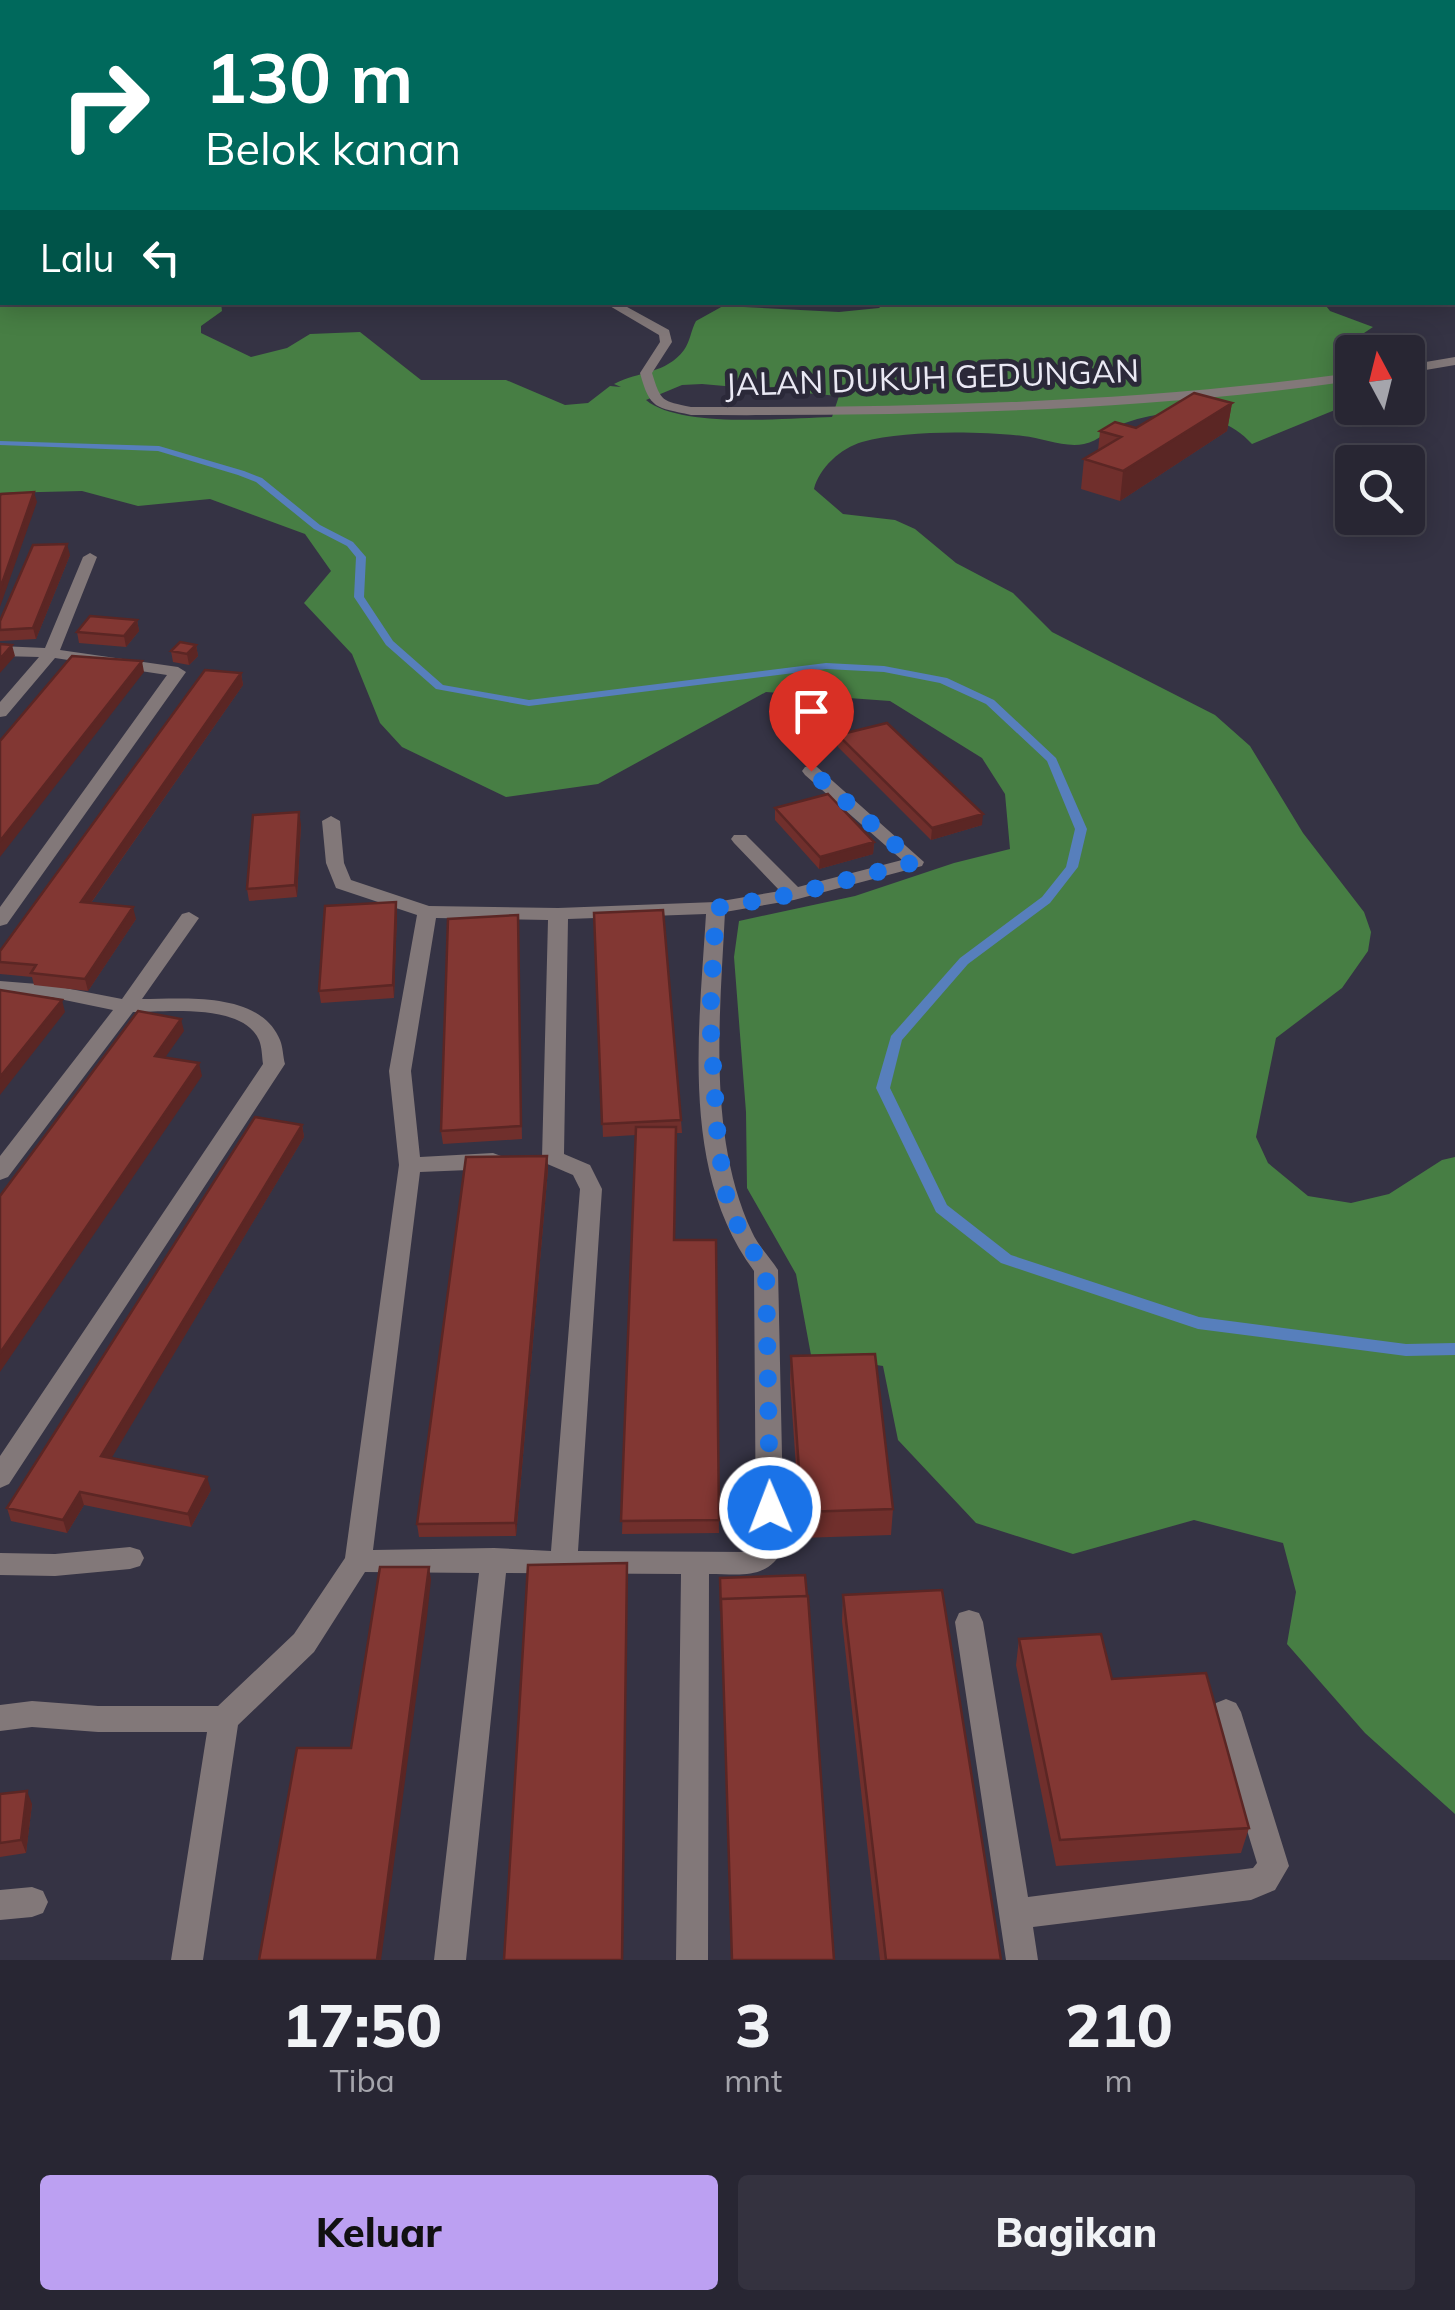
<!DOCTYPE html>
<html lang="id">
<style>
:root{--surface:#282633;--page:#34323f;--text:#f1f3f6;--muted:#a5a5ac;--line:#44434e;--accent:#bca0f2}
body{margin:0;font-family:Mulish,sans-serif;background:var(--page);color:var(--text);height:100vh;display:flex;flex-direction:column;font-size:38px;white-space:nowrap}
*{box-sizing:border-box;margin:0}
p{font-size:32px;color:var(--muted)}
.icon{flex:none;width:55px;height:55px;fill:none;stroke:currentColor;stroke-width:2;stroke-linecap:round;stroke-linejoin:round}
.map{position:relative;height:1960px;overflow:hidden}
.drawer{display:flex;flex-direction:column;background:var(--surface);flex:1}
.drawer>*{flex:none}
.guide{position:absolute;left:0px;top:0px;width:1455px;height:305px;box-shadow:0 5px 25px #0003,0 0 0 2px var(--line);background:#00695c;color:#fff;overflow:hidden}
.needle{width:65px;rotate:353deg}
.buttons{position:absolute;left:1335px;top:335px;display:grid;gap:20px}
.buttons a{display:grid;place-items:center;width:90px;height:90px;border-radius:10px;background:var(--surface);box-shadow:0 5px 25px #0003,0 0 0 2px var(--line);font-size:50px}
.pin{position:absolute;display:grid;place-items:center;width:85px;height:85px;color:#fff;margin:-102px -42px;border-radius:50% 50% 50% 0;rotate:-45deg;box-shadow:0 0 10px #0007}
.pin .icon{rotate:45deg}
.me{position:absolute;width:110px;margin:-55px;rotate:359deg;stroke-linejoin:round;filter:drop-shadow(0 0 8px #0008)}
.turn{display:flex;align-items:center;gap:35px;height:210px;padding:0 40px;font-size:45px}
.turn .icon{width:130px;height:130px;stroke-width:2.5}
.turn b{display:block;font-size:70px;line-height:85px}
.then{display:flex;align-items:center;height:95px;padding:0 40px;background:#0003;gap:20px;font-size:38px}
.eta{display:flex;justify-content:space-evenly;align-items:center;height:170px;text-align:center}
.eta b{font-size:60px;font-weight:800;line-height:70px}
.action{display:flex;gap:20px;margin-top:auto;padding:20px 40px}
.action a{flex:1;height:115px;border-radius:10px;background:var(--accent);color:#111;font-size:40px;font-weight:800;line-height:115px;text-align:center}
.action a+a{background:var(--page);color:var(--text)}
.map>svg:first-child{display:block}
</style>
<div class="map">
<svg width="1455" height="1960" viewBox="0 0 1455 1960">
<rect width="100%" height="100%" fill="#353344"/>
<path fill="#477e44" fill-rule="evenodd" d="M1043 0H1455V185L1452 2H1041Z
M0 214 2 302 221 303 222 311 201 326V333L251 357 287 348 310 334 360 332 421 380H506L565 405 588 403 610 386 621 387 614 384C639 371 666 374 684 350 690 342 691 330 696 321L723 306 839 312 879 308 885 302H1323L1330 311 1373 327 1358 337 1369 352H1352V403L1252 444C1221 409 1167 407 1125 423 1111 428 1099 441 1084 444 1065 448 1042 438 1023 436 977 431 906 430 862 442 841 448 819 468 814 489L843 514 895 520 915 529 956 563 1013 593 1052 632 1215 715 1250 746 1303 833 1364 912 1371 932 1368 951 1342 988 1276 1038 1256 1137 1268 1163 1308 1196 1351 1203 1389 1194 1442 1160 1455 1157V1814L1365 1733 1287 1644 1296 1592 1283 1543 1194 1520 1073 1554 976 1523 898 1440 883 1366 811 1355 796 1274 747 1188 746 1112 734 957 739 921 855 896 954 863 1010 849 1005 794 982 758 890 701 766 692 598 784 506 797 402 747 380 723 352 654 304 603 331 571 305 534 210 499 138 506 82 491 0 493ZM702 384 839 396 832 417C786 418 681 429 646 400L682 385Z"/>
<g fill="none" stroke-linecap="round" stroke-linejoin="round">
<path fill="#577fbc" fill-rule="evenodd" d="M1169 0H1174L1175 2H1171Z
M2 72V77L0 78V73Z
M1452 123 1455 124V128L1452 127Z
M0 441 159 446 244 471 262 478 320 525 353 542 366 557 364 597 393 641 443 685 529 700 826 663 884 666 947 678 994 700 1056 758 1087 829 1078 867 1050 903 968 964 902 1040 890 1088 947 1205 1011 1255 1199 1317 1406 1344 1455 1343V1355L1406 1356 1198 1329 1001 1263 936 1212 876 1088 891 1036 960 958 1042 897 1066 867 1075 829 1047 761 986 704 940 683 884 672 826 669 529 706 436 689 386 645 354 597 356 557 347 546 314 529 256 482 238 475 158 451 0 445Z"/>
<path fill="#827879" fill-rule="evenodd" d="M0 199H2V205H0Z
M1452 206H1455V212H1452Z
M1452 287H1455V294H1452Z
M603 302H618L669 330 672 342 652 373C661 402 662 401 691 407 913 408 1132 403 1352 373V381C1133 412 912 416 691 415 656 407 650 410 640 373L660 342 659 335Z
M1455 357V365L1408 373V365Z
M90 553 97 557 60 650 178 667 186 672 7 924 0 926V907L167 675 55 658 6 716 0 717V702L39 657 0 656V646L45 648 83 557Z
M811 766 817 767 924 862 922 866 794 900 725 912C720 1015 707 1135 752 1232 758 1246 770 1257 778 1270L784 1548C767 1581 740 1574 709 1574L708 1960H676L681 1574 506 1573 466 1960H434L479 1573 365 1572 314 1652 238 1725 203 1960H171L207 1732H98L32 1727 0 1731V1705L32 1701 98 1706H218L294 1634 345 1558 399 1165 389 1071 417 915 336 888 326 863 322 821 331 816 340 821 344 863 351 880 429 906 558 908 716 902 780 891 734 843 731 839 734 835H746L798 887 902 860 805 775 802 771 805 767ZM706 914C699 1031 680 1171 754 1271L756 1545 750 1552 578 1551 602 1189 590 1165 564 1154 568 919ZM436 918 548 920 542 1158 545 1163 573 1175 580 1189 551 1551 494 1548 373 1550 420 1172 493 1169 501 1166 504 1161 501 1156 493 1153 420 1157 411 1071Z
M189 912 199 918 142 999C185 999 260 991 280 1040 283 1047 283 1057 285 1064L9 1484 0 1488V1456L263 1064C262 1057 262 1047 259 1040 243 1003 166 1012 133 1012L8 1177 0 1180V1156L113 1010 50 997 0 993V981L50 985 122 999 182 914Z
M130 1547 140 1550 144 1558 140 1566 130 1569 55 1576 0 1575V1553L55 1554Z
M969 1610 979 1613 983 1622 1028 1897 1253 1868 1257 1863 1211 1712 1216 1703 1226 1699 1236 1703 1241 1712 1289 1866 1275 1890 1251 1900 1033 1927 1038 1960H1006L955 1622 959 1613Z
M32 1887 43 1891 48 1902 43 1913 32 1917 0 1920V1890Z"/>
</g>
<path fill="#702f2c" d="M1232 403 1227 431 1120 501 1081 489 1084 459 1098 451 1100 431 1136 428Z
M70 555 36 639 0 641V621Z
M137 620 139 631 126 647 79 643 77 632Z
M196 645 198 656 189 665 173 662 171 651Z
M241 673 243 685 91 903 136 919 88 991 34 985 32 977 0 974V951Z
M838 735 982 825 931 840 838 747Z
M775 808 874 842 873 854 819 869 775 820Z
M301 824 297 897 249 901 247 889Z
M594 913 681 1120 682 1133H676L675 1240H716L719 1533 622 1534 636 1135 603 1137Z
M397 914 394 998 321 1003 319 991Z
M518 927 522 1139 443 1144 441 1131Z
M302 1125 304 1137 111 1458 211 1490 191 1527 84 1505 67 1533 11 1521 7 1508Z
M547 1156 548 1169 516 1536 419 1537 417 1524Z
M791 1356 893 1509 891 1535 801 1538 790 1382Z
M843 1595 1001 1960H880L842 1621Z
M1019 1639 1112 1679 1249 1828 1241 1853 1056 1866 1016 1665Z
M0 1794 32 1804 26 1853 0 1857Z"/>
<path fill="#5b2624" d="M1232 403 1227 431 1120 501 1123 471Z
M34 492 37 502 0 607V589Z
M67 544 70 555 36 639 33 628Z
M137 620 139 631 126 647 124 636Z
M12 645 15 656 0 673V659Z
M196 645 198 656 189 665 187 654Z
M142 661 144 672 0 857V841Z
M241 673 243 685 83 914 81 902Z
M299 812 301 824 297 897 295 885Z
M983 814 982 825 931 840 932 828Z
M874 842 873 854 819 869 820 857Z
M396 902 397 914 394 998 393 985Z
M133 907 136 919 88 991 85 979Z
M62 1000 65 1012 0 1095V1077Z
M181 1019 184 1031 157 1069 155 1056Z
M199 1063 202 1076 0 1372V1353Z
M302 1125 304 1137 105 1469 101 1456Z
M547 1156 548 1169 516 1536 515 1523Z
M207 1477 211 1490 191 1527 188 1514Z
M80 1492 84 1505 67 1533 63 1520Z
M627 1563 623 1960H622Z
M429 1567 431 1580 427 1617 381 1960H377Z
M27 1791 32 1804 26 1853 21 1840Z"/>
<path fill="#823733" stroke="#5b2624" stroke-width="2.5" d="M433 0H463L453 2H423Z
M1194 393 1232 403 1123 471 1084 459 1121 437 1100 431 1115 422 1136 428Z
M34 492 0 589V496L1 494Z
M67 544 33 628 0 630V621L33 545Z
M90 616 137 620 124 636 77 632Z
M180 642 196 645 187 654 171 651Z
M0 644 12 645 0 659Z
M72 656 142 661 0 841V741Z
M205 670 241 673 81 902 133 907 85 979 31 973 36 965 0 962V951Z
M887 723 983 814 932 828 838 735Z
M828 794 874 842 820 857 775 808Z
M299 812 295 885 247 889 253 815Z
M396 902 393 985 319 991 325 906Z
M663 910 681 1120 602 1124 594 913Z
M518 915 521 1126 441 1131 448 919Z
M0 990 62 1000 0 1077Z
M138 1011 181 1019 155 1056 199 1063 0 1353V1196Z
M255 1117 302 1125 101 1456 207 1477 188 1514 80 1492 63 1520 7 1508Z
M636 1127H676L674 1240H716L719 1520 621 1521Z
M547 1156 515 1523 417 1524 466 1157Z
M875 1354 893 1509 802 1512 791 1356Z
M627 1563 622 1960H504L528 1565Z
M380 1567H429L377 1960H259L297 1748H351Z
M805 1575 807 1596 721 1599V1611L720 1578Z
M942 1590 1001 1960H886L843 1595Z
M808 1596 834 1960H732L721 1599Z
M1101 1634 1112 1679 1206 1673 1249 1828 1060 1840 1019 1639Z
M27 1791 21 1840 0 1843V1794Z"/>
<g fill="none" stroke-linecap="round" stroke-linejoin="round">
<path stroke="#1a73e8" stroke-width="18" stroke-dasharray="0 32.4" d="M770 1508 766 1270 741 1234 726 1194 718 1143 710 1018 716 908 794 894 915 862 811 771"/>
</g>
<g text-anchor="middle" stroke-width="10" stroke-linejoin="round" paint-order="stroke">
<g font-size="32" fill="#eae9f4" stroke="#2b2939">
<text transform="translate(932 378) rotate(-2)" y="11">JALAN DUKUH GEDUNGAN</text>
</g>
</g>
</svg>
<div class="buttons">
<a><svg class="needle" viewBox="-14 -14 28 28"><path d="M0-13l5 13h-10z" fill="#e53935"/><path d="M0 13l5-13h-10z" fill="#a5a5ac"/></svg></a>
<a><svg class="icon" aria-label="search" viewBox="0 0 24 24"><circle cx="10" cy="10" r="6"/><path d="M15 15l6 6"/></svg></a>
</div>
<div class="pin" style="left:811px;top:771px;background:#d93025"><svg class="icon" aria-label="arrive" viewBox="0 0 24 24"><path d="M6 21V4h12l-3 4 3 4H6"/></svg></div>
<svg class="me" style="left:770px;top:1508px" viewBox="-20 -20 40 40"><circle r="17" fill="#1a73e8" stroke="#fff" stroke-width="3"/><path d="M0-11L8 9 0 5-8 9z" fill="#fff"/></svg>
<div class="guide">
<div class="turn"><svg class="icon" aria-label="right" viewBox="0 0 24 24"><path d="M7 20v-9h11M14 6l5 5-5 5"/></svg><div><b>130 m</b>Belok kanan</div></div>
<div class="then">Lalu<svg class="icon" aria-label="left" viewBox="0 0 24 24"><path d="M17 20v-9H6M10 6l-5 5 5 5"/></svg></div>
</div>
</div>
<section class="drawer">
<div class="eta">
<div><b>17:50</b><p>Tiba</p></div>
<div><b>3</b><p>mnt</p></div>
<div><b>210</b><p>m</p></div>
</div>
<div class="action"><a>Keluar</a><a>Bagikan</a></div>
</section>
